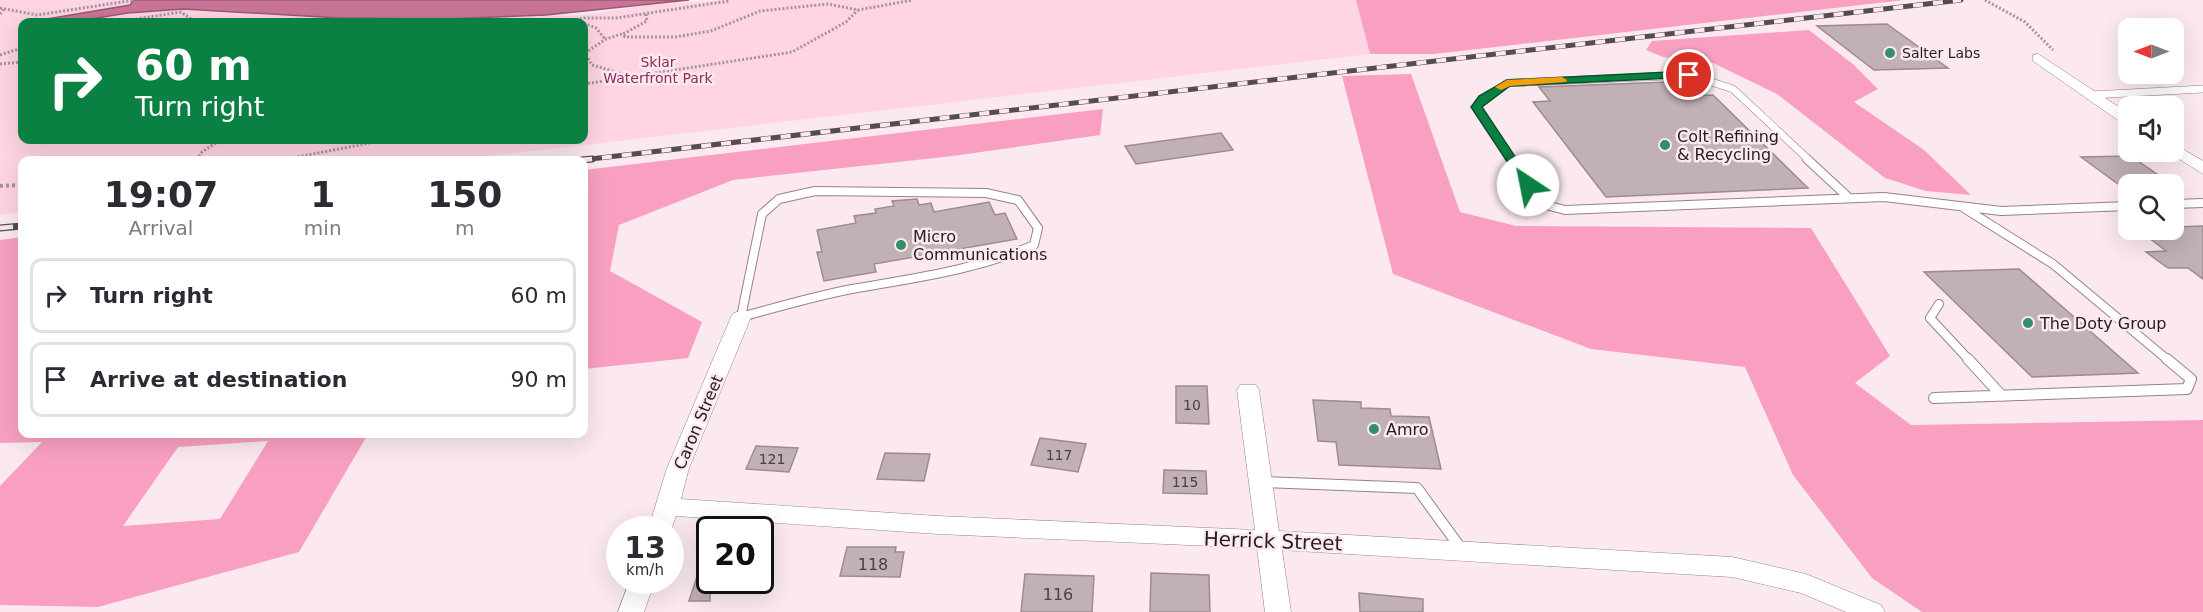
<!DOCTYPE html>
<style>
:root{--surface:#fff;--page:#f7f7f7;--text:#2b2b33;--muted:#7c7c81;--line:#e1e1e2}
body{margin:0;font-family:"DejaVu Sans",sans-serif;background:var(--page);color:var(--text);height:100vh;display:flex;flex-direction:column;font-size:22px;white-space:nowrap}
*{box-sizing:border-box;margin:0}
p{font-size:20px;color:var(--muted)}
.icon{flex:none;width:33px;height:33px;fill:none;stroke:currentColor;stroke-width:2;stroke-linecap:round;stroke-linejoin:round}
.map{position:relative;flex:1;overflow:hidden}
.sheet{position:absolute;left:18px;top:156px;width:570px;height:282px;display:flex;flex-direction:column;background:var(--surface);border-radius:12px;box-shadow:0 6px 24px #0002}
.sheet>*{flex:none}
.hud{position:absolute;left:18px;top:18px;width:570px;height:126px;border-radius:12px;box-shadow:0 6px 24px #0002;background:#0b8043;color:#fff;overflow:hidden}
.needle{width:39px;rotate:270deg}
.tools{position:absolute;left:2118px;top:18px;display:grid;gap:12px}
.tools a{display:grid;place-items:center;width:66px;height:66px;border-radius:12px;background:var(--surface);box-shadow:0 6px 24px #0002;font-size:30px}
.speed{position:absolute;left:606px;top:516px;display:flex;gap:12px;font-size:30px;font-weight:700;text-align:center}
.speed>*{display:grid;place-content:center;width:78px;height:78px;border-radius:50%;background:var(--surface);box-shadow:0 6px 24px #0002;line-height:1}
.speed small{font-size:15px;font-weight:400}
.speed .limit{border:3px solid #111;border-radius:9px;background:#fff;color:#111}
.pin{position:absolute;display:grid;place-items:center;width:51px;height:51px;color:#fff;margin:-26px;border:3px solid #fff;border-radius:50%;box-shadow:0 2px 6px #0007}
.me{position:absolute;width:66px;margin:-33px;rotate:326deg;stroke-linejoin:round;filter:drop-shadow(0 0 4px #0008)}
.turn{display:flex;align-items:center;gap:21px;height:126px;padding:0 18px;font-size:27px}
.turn .icon{width:78px;height:78px;stroke-width:2.5}
.turn b{display:block;font-size:42px;line-height:51px}
.eta{display:flex;justify-content:space-evenly;align-items:center;height:102px;text-align:center}
.eta b{font-size:36px;font-weight:700;line-height:42px}
ul{padding:0;list-style:none}
li{display:flex;align-items:center;gap:18px;height:75px;margin:0 12px 9px;padding:0 6px;border:3px solid var(--line);border-radius:12px}
li div{flex:1}
li b{display:block;font-size:22px}
li em{font-style:normal}
.map>svg:first-child{display:block}
</style>
<div class="map">
<svg width="2203" height="612" viewBox="0 0 2203 612">
<rect width="100%" height="100%" fill="#fbe9ef"/>
<path fill="#ffd4e3" fill-rule="evenodd" d="M0 0H182L371 20 415 21 585 15 649 5 725 0H1356L1370 54 454 160H22V212L0 215ZM22 22H584V140H22Z"/>
<path fill="#f9a0c2" fill-rule="evenodd" d="M1356 0H1904L1434 54H1370Z
M1809 30 1854 65 1878 89 1854 102 1924 150 1971 195 1926 191 1885 178 1777 94 1711 62 1663 57 1646 50 1652 41Z
M1411 74 1460 212 1516 226 1811 228 1890 356 1855 383 1911 425 2203 420V612H1922L1872 578 1793 475 1745 367 1591 349 1393 274 1342 76Z
M1103 109 1100 135 953 156 733 180 619 225 610 271 702 322 688 358 584 369V170Z
M22 237V434H368L299 552 98 607 0 605V486L42 442 0 443V240ZM268 441 220 519 123 526 178 447Z"/>
<path fill="#ca7597" stroke="#985b73" stroke-width="1.5" d="M134 0H689L546 15 443 19 339 18 183 9 128 13 72 22H29L130 5Z"/>
<path fill="#c1b0b5" stroke="#9c8b91" stroke-width="1.5" d="M1887 24 1948 68 1874 70 1817 26Z
M1668 82 1683 96 1713 95 1808 188 1606 197 1533 102 1550 101 1539 87Z
M1221 133 1233 150 1136 164 1125 146Z
M2131 156 2171 184H2118L2081 157Z
M917 199 919 205 931 203 934 212 989 202 995 215 1005 213 1017 239 874 264 876 272 824 281 817 252H822L817 230 856 223 854 216 876 213 875 209 894 206 892 201Z
M2203 226V279L2188 268H2168L2146 252 2166 251 2144 234 2166 233 2161 230 2174 227Z
M2019 269 2138 373 2032 377 1924 272Z
M1176 386H1207L1209 424 1176 423Z
M1313 400 1361 402V408L1390 409 1391 416 1429 417 1441 469 1339 465 1336 442 1318 441Z
M1040 438 1086 444 1078 472 1031 465Z
M756 446 798 448 789 472 746 469Z
M885 453 930 454 924 481 877 479Z
M1164 470 1206 471 1207 494 1163 493Z
M847 547H896L895 552H904L900 577 840 576Z
M706 549H710V601H689Z
M1151 573 1209 575 1210 612H1150Z
M1025 574 1094 576 1092 612H1021Z
M1359 593 1423 599V612H1360Z"/>
<g fill="none" stroke-linecap="round" stroke-linejoin="round">
<defs>
<path id="lane-far2" d="M2091 95 2203 89
M1512 160 1476 107 1507 83 1690 75 1733 89 1809 160"/>
<path id="lane-far1" d="M1511 159 1542 204 1565 210 1884 197 2001 211 2128 206
M1807 159 1849 198
M815 191 986 193 1018 200 1038 228 1034 245C976 270 914 278 852 289 815 296 778 307 741 317L762 214 779 199Z
M2174 204 2203 203
M1964 208 2053 264 2169 361
M1939 304 1930 318 1970 361"/>
<path id="lane" d="M1968 359 2002 396
M1934 398 2187 389 2191 379 2167 359
M1262 482 1417 488 1462 550"/>
<path id="street" d="M2038 54 2128 113V125L2122 123 2033 61V55Z
M2174 144 2203 161V174L2168 152H2174Z
M741 311 748 313 751 317 689 468 681 499 938 516 1255 530 1237 390 1240 385H1256L1259 390 1279 531 1732 557 1806 574 1881 605 1885 612H1846L1801 593 1732 577 1282 550 1291 612H1265L1257 548 938 534 676 516 670 533V530H648L667 468 731 317 734 313Z
M630 580H655L644 612H618Z"/>
</defs>
<use href="#lane-far2" stroke="#948389" stroke-width="8"/>
<use href="#lane-far1" stroke="#948389" stroke-width="10"/>
<use href="#lane" stroke="#948389" stroke-width="12"/>
<use href="#street" stroke="#948389" stroke-width="1"/>
<path stroke="#a3969b" stroke-width="3" stroke-dasharray="2 2" stroke-linecap="butt" d="M1985 0 2025 22 2053 50
M0 8 37 15 135 0
M0 14 4 9
M646 14 647 21 623 34 625 37H675L711 31 760 11 828 4 858 10 913 0
M116 22 181 12 194 21 206 22
M564 22 584 18H616L729 1
M584 23 596 28 605 39
M622 34 606 39 585 53 592 65 626 75
M0 55 22 48
M0 64 22 62
M584 84 792 52 846 22 858 10
M197 160 202 152 220 140
M282 160 385 140"/>
<path stroke="#a3969b" stroke-width="4" stroke-dasharray="3 3" stroke-linecap="butt" d="M282 160 288 159
M0 186 22 185"/>
<use href="#lane-far2" stroke="#fff" stroke-width="7"/>
<use href="#lane-far1" stroke="#fff" stroke-width="8"/>
<use href="#lane" stroke="#fff" stroke-width="10"/>
<use href="#street" fill="#fff" fill-rule="evenodd"/>
<defs>
<path id="rail-far1" d="M582 160 1961 0"/>
<path id="rail" d="M582 160 592 159
M0 228 22 226"/>
</defs>
<use href="#rail-far1" stroke="#554c4f" stroke-width="5"/>
<use href="#rail" stroke="#554c4f" stroke-width="7"/>
<use href="#rail-far1" stroke="#fbe9ef" stroke-width="4" stroke-dasharray="10" stroke-linecap="butt"/>
<use href="#rail" stroke="#fbe9ef" stroke-width="4.5" stroke-dasharray="13" stroke-linecap="butt"/>
</g>
<path fill="#0b8043" stroke="#07532c" stroke-width="1.5" d="M1689 71 1695 75 1693 77 1510 86 1482 107 1534 185 1528 188 1524 187 1471 107 1479 96 1507 80Z"/>
<path fill="#f59e0b" d="M1562 77 1567 80 1566 82 1510 86 1501 90 1495 87 1507 80Z"/>
<g fill="#338f67" stroke="#fbe9ef" stroke-width="2">
<circle cx="1890" cy="53" r="6"/>
<circle cx="1665" cy="145" r="6"/>
<circle cx="901" cy="245" r="6"/>
<circle cx="2028" cy="323" r="6"/>
<circle cx="1374" cy="429" r="6"/>
</g>
<g text-anchor="middle" stroke-width="5" stroke-linejoin="round" paint-order="stroke">
<g font-size="14" fill="#231d1f" stroke="#fbe9ef" text-anchor="start">
<text x="1902" y="58">Salter Labs</text>
</g>
<g font-size="14" fill="#8f2a59" stroke="#fbe9ef">
<text x="658" y="67">Sklar<tspan x="658" dy="16">Waterfront Park</tspan></text>
</g>
<g font-size="14" fill="#4a4244">
<text x="1192" y="410">10</text>
<text x="1059" y="460">117</text>
<text x="772" y="464">121</text>
<text x="1185" y="487">115</text>
</g>
<g font-size="16" fill="#231d1f" stroke="#fbe9ef" text-anchor="start">
<text x="1677" y="142">Colt Refining<tspan x="1677" dy="18">&amp; Recycling</tspan></text>
<text x="913" y="242">Micro<tspan x="913" dy="18">Communications</tspan></text>
<text x="2040" y="329">The Doty Group</text>
<text x="1386" y="435">Amro</text>
</g>
<g font-size="16" fill="#231d1f" stroke="#fbe9ef">
<text transform="translate(698 422) rotate(-67)" y="6">Caron Street</text>
</g>
<g font-size="16" fill="#4a4244">
<text x="873" y="570">118</text>
<text x="1058" y="600">116</text>
</g>
<g font-size="20" fill="#231d1f" stroke="#fbe9ef">
<text transform="translate(1273 541) rotate(2)" y="7">Herrick Street</text>
</g>
</g>
</svg>
<div class="tools">
<a><svg class="needle" viewBox="-14 -14 28 28"><path d="M0-13l5 13h-10z" fill="#e53935"/><path d="M0 13l5-13h-10z" fill="#7c7c81"/></svg></a>
<a><svg class="icon" aria-label="sound" viewBox="0 0 24 24"><path d="M4 9h4l5-4v14l-5-4H4zM17 9q2 3 0 6"/></svg></a>
<a><svg class="icon" aria-label="search" viewBox="0 0 24 24"><circle cx="10" cy="10" r="6"/><path d="M15 15l6 6"/></svg></a>
</div>
<div class="speed"><div>13<small>km/h</small></div><div class="limit">20</div></div>
<div class="pin" style="left:1689px;top:75px;background:#d93025"><svg class="icon" aria-label="arrive" viewBox="0 0 24 24"><path d="M6 21V4h12l-3 4 3 4H6"/></svg></div>
<svg class="me" style="left:1528px;top:185px" viewBox="-20 -20 40 40"><circle r="19" fill="#fff"/><path d="M0-13L10 11 0 6-10 11z" fill="#0b8043"/></svg>
<div class="hud">
<div class="turn"><svg class="icon" aria-label="right" viewBox="0 0 24 24"><path d="M7 20v-9h11M14 6l5 5-5 5"/></svg><div><b>60 m</b>Turn right</div></div>
</div>
<section class="sheet">
<div class="eta">
<div><b>19:07</b><p>Arrival</p></div>
<div><b>1</b><p>min</p></div>
<div><b>150</b><p>m</p></div>
</div>
<ul>
<li><svg class="icon" aria-label="right" viewBox="0 0 24 24"><path d="M7 20v-9h11M14 6l5 5-5 5"/></svg><div><b>Turn right</b></div><em>60 m</em></li>
<li><svg class="icon" aria-label="arrive" viewBox="0 0 24 24"><path d="M6 21V4h12l-3 4 3 4H6"/></svg><div><b>Arrive at destination</b></div><em>90 m</em></li>
</ul>
</section>
</div>
